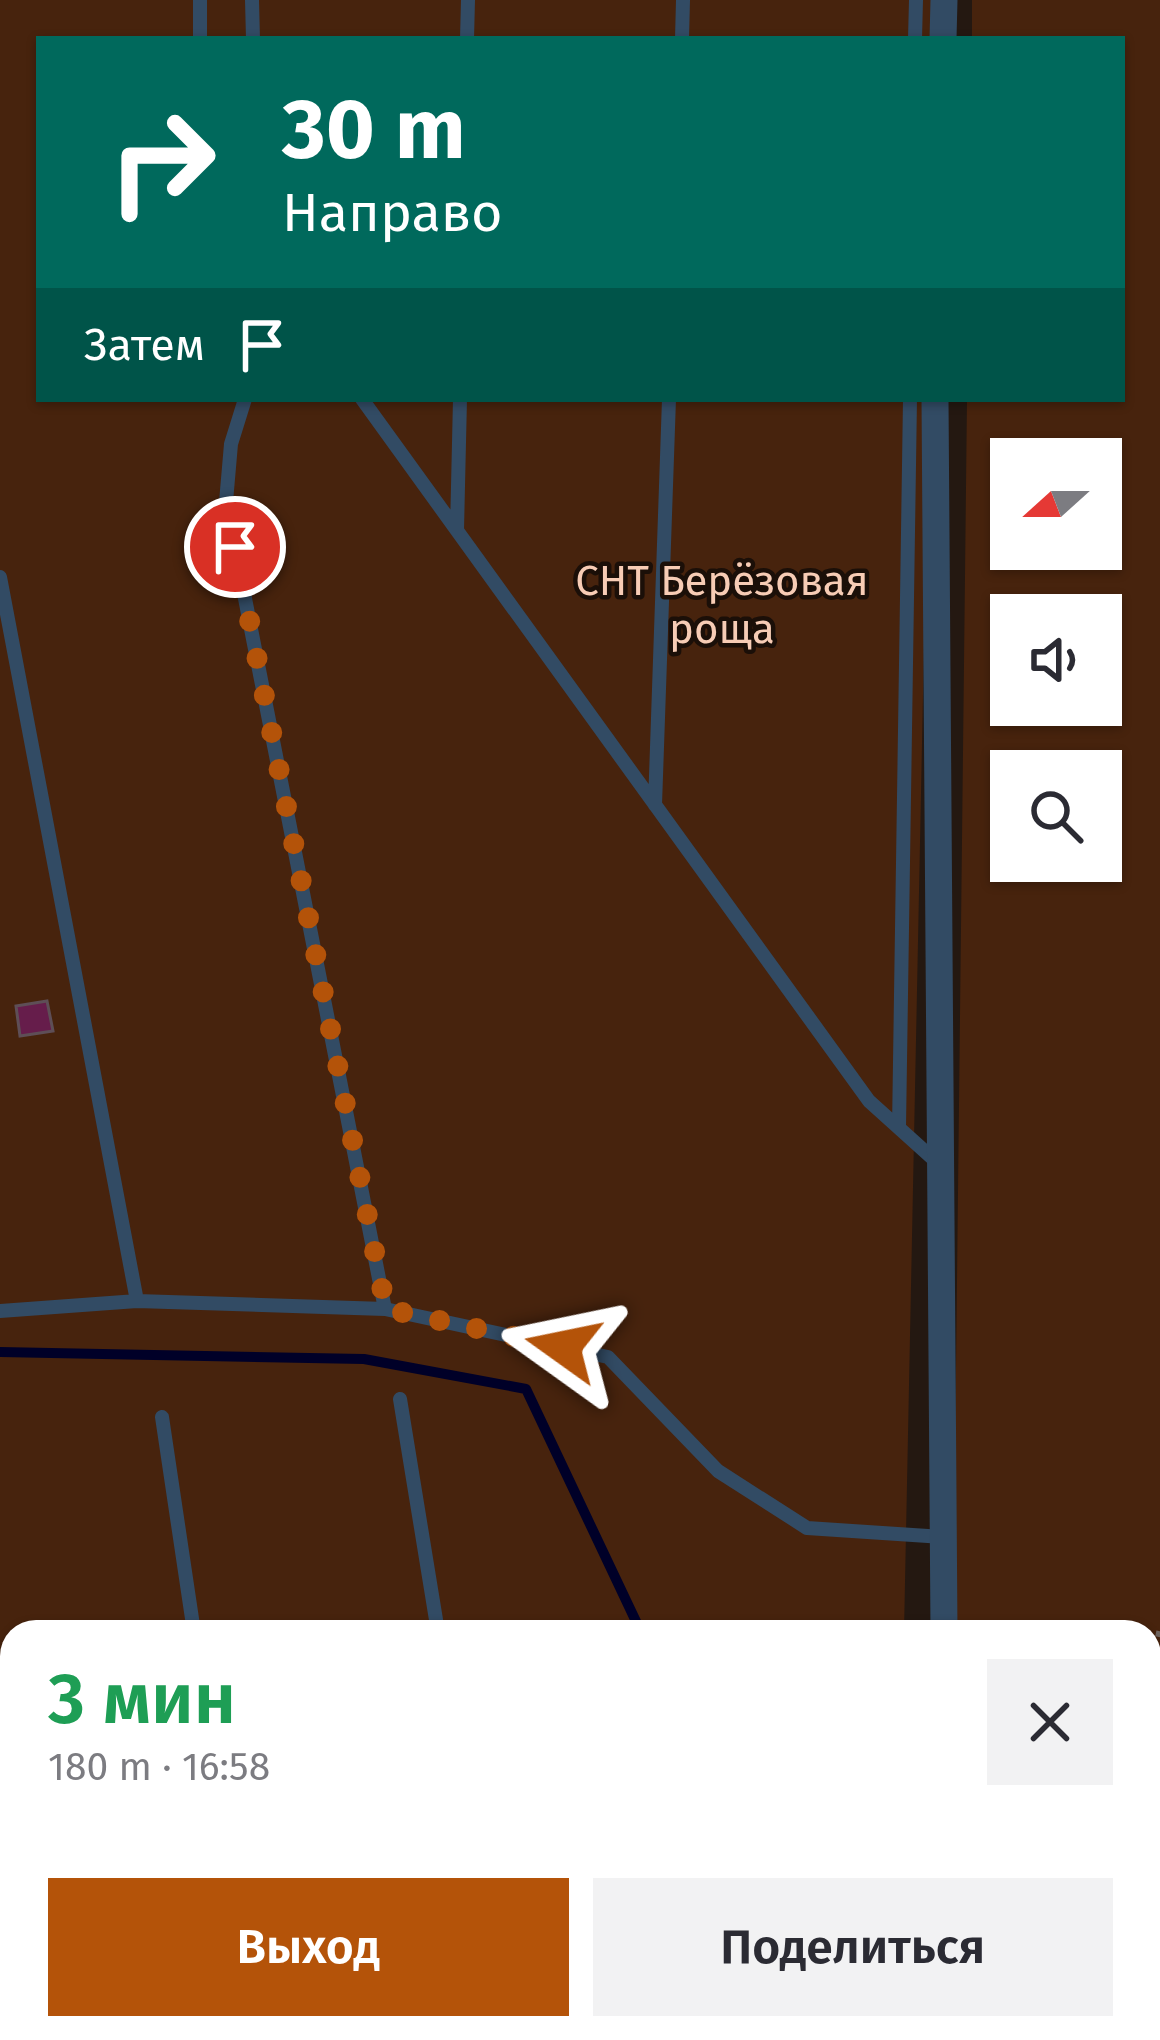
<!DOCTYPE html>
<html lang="ru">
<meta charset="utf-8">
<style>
:root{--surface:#fff;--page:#f2f2f3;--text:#2b2b33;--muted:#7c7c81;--accent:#b45309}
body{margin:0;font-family:"Fira Sans",sans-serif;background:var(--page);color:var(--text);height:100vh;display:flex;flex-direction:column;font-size:45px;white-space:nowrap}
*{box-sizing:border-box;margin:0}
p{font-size:39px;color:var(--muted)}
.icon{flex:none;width:66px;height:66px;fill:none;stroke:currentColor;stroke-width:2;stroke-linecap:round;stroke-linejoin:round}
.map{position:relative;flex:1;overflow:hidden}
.panel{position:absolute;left:0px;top:1620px;width:1161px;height:420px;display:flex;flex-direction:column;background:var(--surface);border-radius:36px 36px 0 0;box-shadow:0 3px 9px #0004}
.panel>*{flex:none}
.banner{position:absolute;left:36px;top:36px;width:1089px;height:366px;border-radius:0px;box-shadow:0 3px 9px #0004;background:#00695c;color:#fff;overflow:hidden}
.needle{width:78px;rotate:249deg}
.tools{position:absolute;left:990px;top:438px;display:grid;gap:24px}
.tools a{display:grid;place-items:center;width:132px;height:132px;border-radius:0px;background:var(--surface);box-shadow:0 3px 9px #0004;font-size:60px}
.pin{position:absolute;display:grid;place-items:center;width:102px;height:102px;color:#fff;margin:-51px;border:6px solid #fff;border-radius:50%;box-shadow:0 3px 12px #0007}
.me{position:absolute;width:132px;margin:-66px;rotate:282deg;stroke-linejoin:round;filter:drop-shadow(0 0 9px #0008)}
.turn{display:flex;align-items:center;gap:42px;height:252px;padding:0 48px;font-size:54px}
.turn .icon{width:156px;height:156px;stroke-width:2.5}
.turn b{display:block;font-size:84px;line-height:102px}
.then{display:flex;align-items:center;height:114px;padding:0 48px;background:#0003;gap:24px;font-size:45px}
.round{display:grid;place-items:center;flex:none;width:126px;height:126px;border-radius:0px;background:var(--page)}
.headline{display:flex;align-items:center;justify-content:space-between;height:204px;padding:0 48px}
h1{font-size:72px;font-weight:600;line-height:90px;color:#1e9e55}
.button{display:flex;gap:24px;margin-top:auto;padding:24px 48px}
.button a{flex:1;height:138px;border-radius:0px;background:var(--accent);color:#fff;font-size:48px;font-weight:600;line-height:138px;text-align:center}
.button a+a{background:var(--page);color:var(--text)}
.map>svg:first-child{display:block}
</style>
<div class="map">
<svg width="1160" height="2040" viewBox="0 0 1160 2040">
<rect width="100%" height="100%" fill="#241811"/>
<path fill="#47230d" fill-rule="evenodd" d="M0 0H935V39H39V399H929L904 1632H12V2028H893V2040H0Z
M972 0H1160V2040H948V2028H1149V1632H953L967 399H1122V39H972ZM1011 459H1101V549H1011ZM1011 615H1101V705H1011ZM1011 771H1101V861H1011Z"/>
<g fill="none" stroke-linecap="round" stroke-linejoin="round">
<path stroke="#000028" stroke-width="10" d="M0 1352 364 1359 526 1389 641 1632
M735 2040 741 2028"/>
</g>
<path fill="#661d4b" stroke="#5e4e56" stroke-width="3" d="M47 1001 53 1031 20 1036 16 1006Z"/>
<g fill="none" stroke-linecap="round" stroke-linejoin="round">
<path stroke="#70655f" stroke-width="6" stroke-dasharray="6 9" stroke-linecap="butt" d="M1149 1681 1160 1628
M1069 2040 1072 2028"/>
<path stroke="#324b64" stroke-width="14" d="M200 0V39
M252 0 253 39
M467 39 468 0
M682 39 683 0
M915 39 916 0
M245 399 231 444 226 502 385 1309
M362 399 869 1101 940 1165
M457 530 460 399
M0 577 137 1301
M655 805 669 399
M899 1128 910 399
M0 1311 137 1301 385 1309 608 1357 718 1471 807 1528 943 1537
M400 1399 438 1632
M162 1417 194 1632
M254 2028 255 2040
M503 2028 505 2040"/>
<path stroke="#324b64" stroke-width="27" d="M943 39 944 0
M935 399 944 1632
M947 2028V2040"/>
</g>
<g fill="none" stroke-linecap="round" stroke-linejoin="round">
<path stroke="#b45309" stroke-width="21" stroke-dasharray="0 37.8" d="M235 547 386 1309 563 1347"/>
</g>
<g text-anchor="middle" stroke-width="9" stroke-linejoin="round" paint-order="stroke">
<g font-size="42" fill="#f7ccb5" stroke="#1b0f08">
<text x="722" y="595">СНТ Берёзовая<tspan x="722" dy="48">роща</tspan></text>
</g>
</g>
</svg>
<div class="tools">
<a><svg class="needle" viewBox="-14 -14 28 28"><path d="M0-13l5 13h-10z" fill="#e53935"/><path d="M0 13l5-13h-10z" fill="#7c7c81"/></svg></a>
<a><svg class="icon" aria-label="sound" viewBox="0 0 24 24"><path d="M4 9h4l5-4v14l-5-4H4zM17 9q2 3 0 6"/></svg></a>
<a><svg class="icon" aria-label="search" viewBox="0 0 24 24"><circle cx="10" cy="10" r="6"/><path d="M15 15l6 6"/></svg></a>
</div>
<div class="pin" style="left:235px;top:547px;background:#d93025"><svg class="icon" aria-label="arrive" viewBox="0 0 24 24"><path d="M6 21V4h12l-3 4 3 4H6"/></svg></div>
<svg class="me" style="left:563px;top:1347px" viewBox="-20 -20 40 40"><path d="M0-17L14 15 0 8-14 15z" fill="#b45309" stroke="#fff" stroke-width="4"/></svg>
<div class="banner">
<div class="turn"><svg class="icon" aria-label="right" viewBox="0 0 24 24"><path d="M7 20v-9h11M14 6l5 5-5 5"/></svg><div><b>30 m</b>Направо</div></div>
<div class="then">Затем<svg class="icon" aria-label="arrive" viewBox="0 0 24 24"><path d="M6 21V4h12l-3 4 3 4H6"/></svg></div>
</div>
<section class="panel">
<div class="headline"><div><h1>3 мин</h1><p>180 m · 16:58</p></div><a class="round"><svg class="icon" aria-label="close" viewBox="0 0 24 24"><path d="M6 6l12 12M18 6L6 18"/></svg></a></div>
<div class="button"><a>Выход</a><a>Поделиться</a></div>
</section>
</div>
